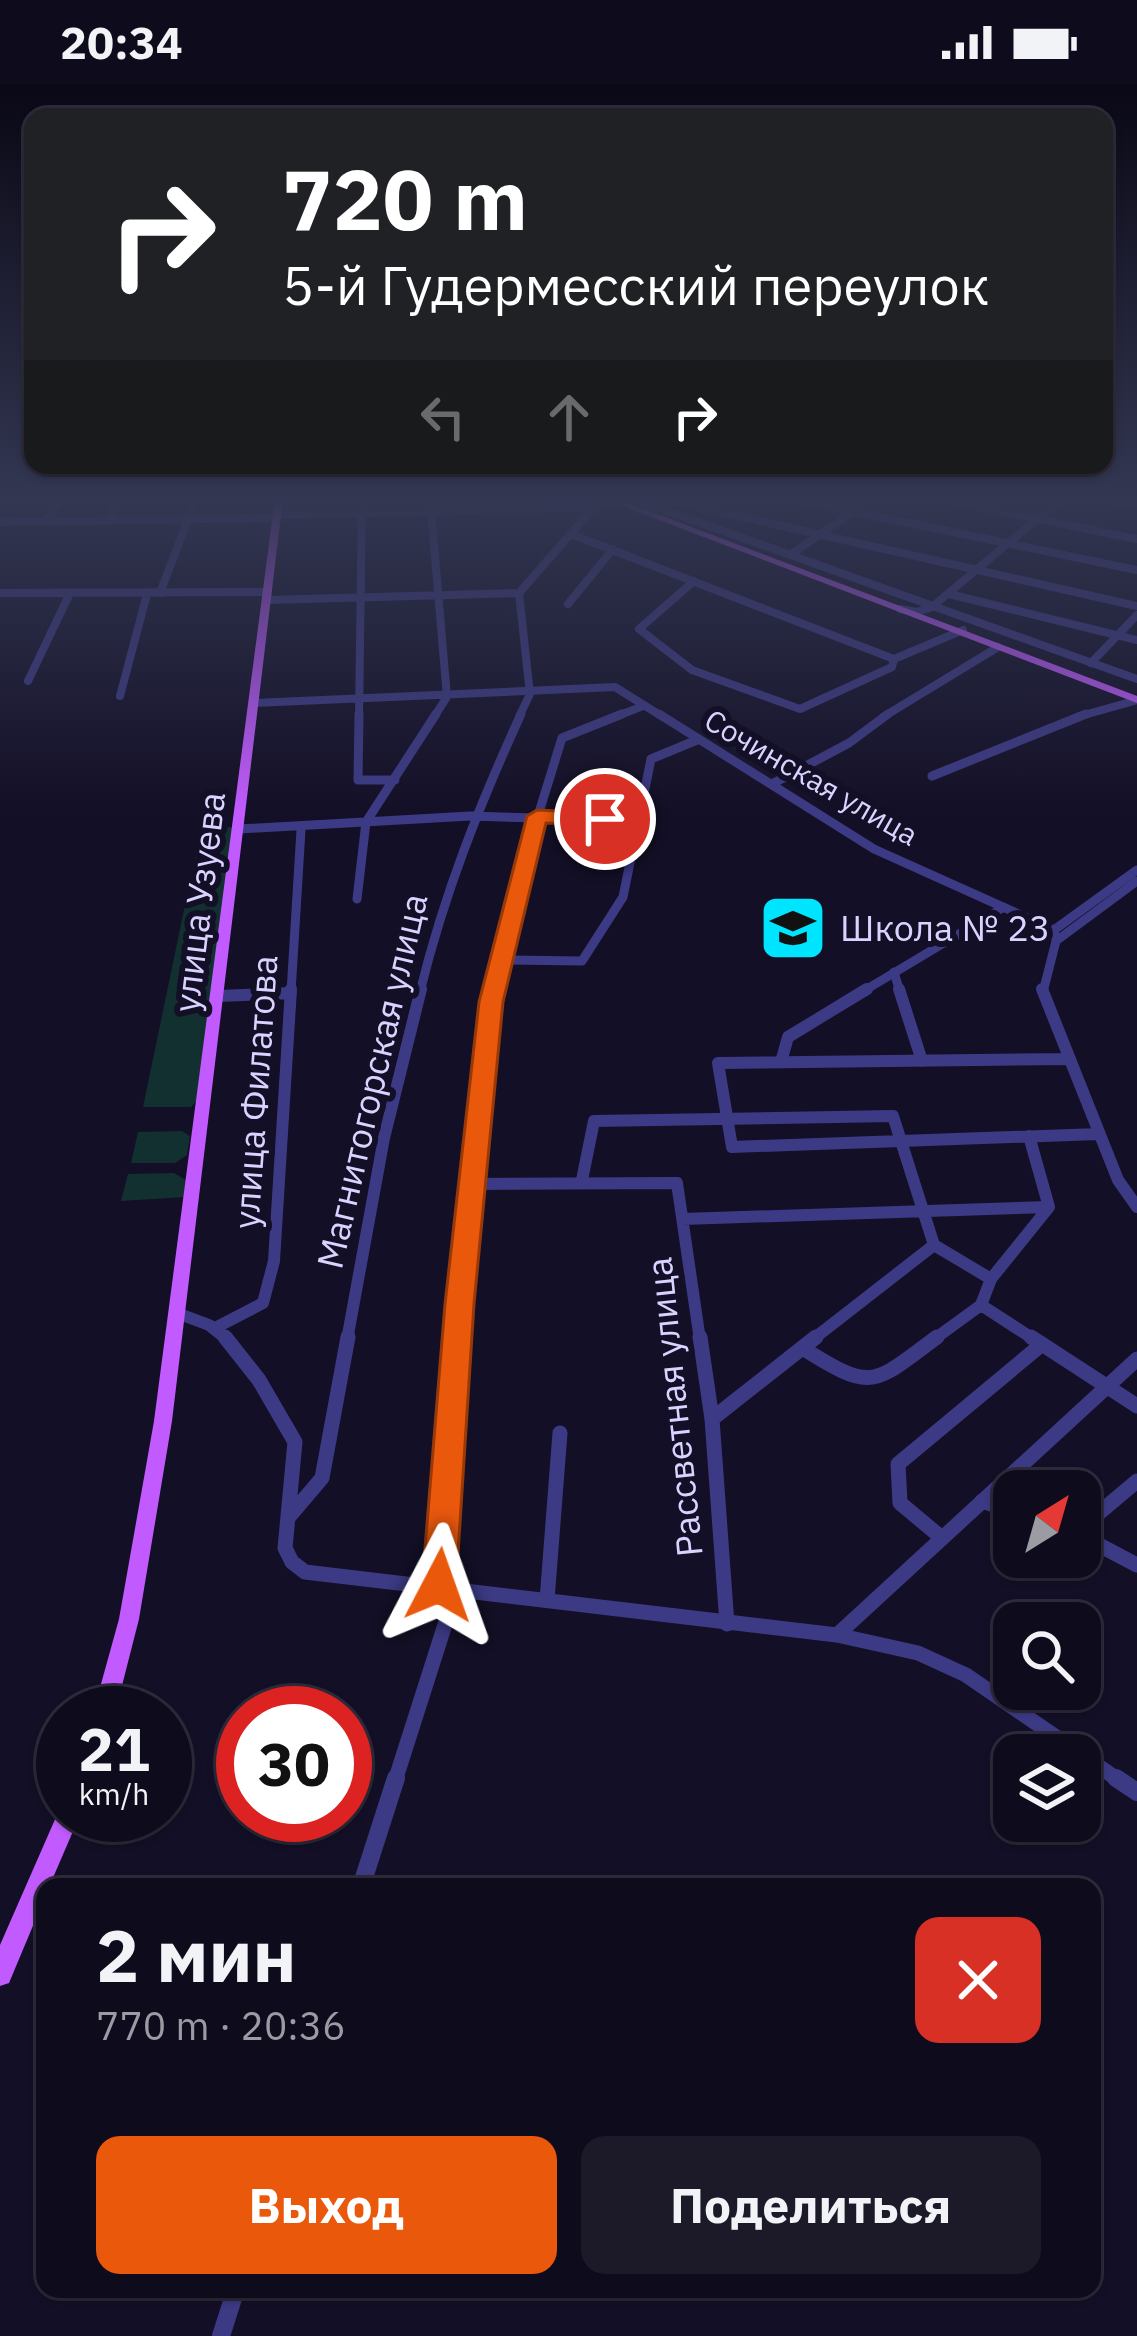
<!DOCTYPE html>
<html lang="ru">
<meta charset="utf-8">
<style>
:root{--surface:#0e0b1c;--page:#1c1929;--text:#f1f3f6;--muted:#9b9ba3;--line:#2e2b3b;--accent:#ea580c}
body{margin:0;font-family:"IBM Plex Sans",sans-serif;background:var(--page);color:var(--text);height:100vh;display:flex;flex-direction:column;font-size:45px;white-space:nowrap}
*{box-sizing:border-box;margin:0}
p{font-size:39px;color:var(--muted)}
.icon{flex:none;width:66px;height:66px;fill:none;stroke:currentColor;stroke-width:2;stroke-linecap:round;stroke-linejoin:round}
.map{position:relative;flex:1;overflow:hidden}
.sheet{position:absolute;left:36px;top:1794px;width:1065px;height:420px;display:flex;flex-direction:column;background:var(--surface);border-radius:24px;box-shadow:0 3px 9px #0004,0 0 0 3px var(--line)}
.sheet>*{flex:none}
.hud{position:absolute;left:24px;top:24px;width:1089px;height:366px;border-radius:24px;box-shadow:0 3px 9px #0004,0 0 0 3px var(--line);background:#202124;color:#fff;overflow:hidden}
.needle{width:78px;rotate:37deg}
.tools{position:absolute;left:993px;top:1386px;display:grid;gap:24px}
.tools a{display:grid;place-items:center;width:108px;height:108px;border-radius:24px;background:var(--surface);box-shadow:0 3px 9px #0004,0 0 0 3px var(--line);font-size:60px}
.speed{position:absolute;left:36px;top:1602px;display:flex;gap:24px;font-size:60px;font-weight:700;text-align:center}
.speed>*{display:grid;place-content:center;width:156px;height:156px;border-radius:50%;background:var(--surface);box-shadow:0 3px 9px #0004,0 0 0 3px var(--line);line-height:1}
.speed small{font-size:30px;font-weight:400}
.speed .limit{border:18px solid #d22;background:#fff;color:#111}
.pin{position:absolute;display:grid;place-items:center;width:102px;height:102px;color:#fff;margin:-51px;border:6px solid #fff;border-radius:50%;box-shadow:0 3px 12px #0007}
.me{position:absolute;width:132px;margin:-66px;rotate:4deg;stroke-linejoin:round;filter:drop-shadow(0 0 9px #0008)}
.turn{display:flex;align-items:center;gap:42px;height:252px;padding:0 60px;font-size:54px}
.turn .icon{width:156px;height:156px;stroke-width:2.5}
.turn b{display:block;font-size:84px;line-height:102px}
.lanes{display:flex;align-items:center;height:114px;padding:0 60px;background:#0003;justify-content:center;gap:60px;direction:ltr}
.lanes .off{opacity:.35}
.round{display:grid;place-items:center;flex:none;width:126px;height:126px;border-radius:24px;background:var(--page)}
.headline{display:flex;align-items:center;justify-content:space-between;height:204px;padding:0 60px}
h1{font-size:72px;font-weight:700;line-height:90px}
.primary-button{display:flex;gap:24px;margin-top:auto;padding:24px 60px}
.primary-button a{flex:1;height:138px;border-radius:24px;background:var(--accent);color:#fff;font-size:48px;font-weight:700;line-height:138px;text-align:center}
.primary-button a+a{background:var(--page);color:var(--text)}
.status{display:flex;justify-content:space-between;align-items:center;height:84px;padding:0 60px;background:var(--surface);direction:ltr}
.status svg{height:33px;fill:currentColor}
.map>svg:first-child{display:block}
</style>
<div class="status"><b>20:34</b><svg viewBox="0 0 49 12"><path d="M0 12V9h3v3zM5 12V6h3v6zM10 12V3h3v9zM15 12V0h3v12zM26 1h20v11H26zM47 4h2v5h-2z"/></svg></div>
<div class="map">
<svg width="1137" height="2252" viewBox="0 0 1137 2252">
<rect width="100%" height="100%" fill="#130f26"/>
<path fill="#12302f" d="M234 743 200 1013 191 1023H143L201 744Z
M182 1047 190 1052 187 1071 175 1079H131L138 1048Z
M174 1089 189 1098 186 1113 121 1117 128 1090Z"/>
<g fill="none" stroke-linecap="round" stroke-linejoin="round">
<path stroke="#3d3a85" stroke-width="8" d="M430 414 447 613 434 633
M631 414 1137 595
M788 414 1137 486
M935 414 1137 455
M1099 414 1137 422
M663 415 1137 522
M277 431 594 423
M108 436 120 414
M47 437 60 414
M0 438 277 434
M571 450 894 575
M790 471 873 414
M694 497 639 545 692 586 800 625 892 583 894 575 963 546
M0 509 268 508
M160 509 196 414
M949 510 1137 556
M267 516 519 509
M568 520 613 465
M900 525 917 528 932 523 1062 414
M1091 579 1137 531
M28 597 70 509
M120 612 147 510
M254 619 615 603 663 633
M359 633 362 414
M519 633 530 610 519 509 594 423 612 417 630 420
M615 633 643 622
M883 633 998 563
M1077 633 1137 616"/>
<path stroke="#3d3a85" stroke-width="9" d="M359 630 358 696H395
M659 630 874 765 1054 846
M932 692 1086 630
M772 700 849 659 888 630
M239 745 470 732 638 737
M357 815 366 738 436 630
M1056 857 1137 797
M501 876 582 877 623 813 651 675 697 656
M894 888 900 908
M291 908 301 746
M420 908C444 810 479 722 521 630
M493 908 528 764 562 654 622 630
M862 908 1004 823
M1043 908 1056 857 1054 846 1137 786"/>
<path stroke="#3d3a85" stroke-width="12" d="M899 905 922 977
M1042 905 1118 1096 1137 1123
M218 912 291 909
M1068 975 718 979 732 1063 1098 1050
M781 978 788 953 867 905
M582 1096 594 1037 893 1032 934 1161 991 1195
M471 1100 677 1099 700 1256
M683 1135 1049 1123
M981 1221 1035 1256
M177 1229 209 1241 228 1256
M215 1244 263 1219 274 1177 291 905
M347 1256 384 1054 421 905
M457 1256 494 905
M812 1256 934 1161
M933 1256 981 1221 991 1195 1049 1123 1029 1052"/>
<path stroke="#3d3a85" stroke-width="15" d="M225 1253 259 1296 295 1358 285 1464 292 1478 305 1488 837 1551 918 1569 966 1591 1120 1697
M700 1253 712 1335 727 1540
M1031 1253 1137 1322
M804 1265C874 1309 873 1300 937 1253
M712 1335 816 1253
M982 1417 1014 1428
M288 1434 322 1394 348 1253
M1080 1445 1137 1397
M1080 1451 1137 1481
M942 1454 900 1419 898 1380 1041 1261
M439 1501 458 1253
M547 1516 560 1349
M837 1551 1137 1275
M395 1697 457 1503"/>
<path stroke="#3d3a85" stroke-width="18" d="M1116 1694 1137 1708
M361 1803 396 1694
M221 2252 236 2205"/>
<path fill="#c25bff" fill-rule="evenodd" d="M275 414H283L172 1337 139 1535 115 1629H93L119 1535 154 1337Z
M602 414H615L1137 612V619Z
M63 1722V1731H80L49 1803H45V1813L9 1899 0 1902V1861L60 1724Z"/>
</g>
<linearGradient id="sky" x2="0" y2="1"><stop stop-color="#0a0815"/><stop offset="0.57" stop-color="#333752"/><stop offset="1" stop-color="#333752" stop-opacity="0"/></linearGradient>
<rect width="1137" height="730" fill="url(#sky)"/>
<path fill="#ea580c" stroke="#983908" stroke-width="3" d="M537 726 605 729 615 735 605 741 546 739 503 918 474 1220 456 1501 451 1511 439 1515 427 1511 422 1501 445 1220 479 918 527 732Z"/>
<defs>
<symbol id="school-square" viewBox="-11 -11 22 22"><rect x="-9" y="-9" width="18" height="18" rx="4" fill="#00e5ff" stroke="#130f26"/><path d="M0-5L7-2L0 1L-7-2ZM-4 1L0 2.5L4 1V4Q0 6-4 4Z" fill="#111"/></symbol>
</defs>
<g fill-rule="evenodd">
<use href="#school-square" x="755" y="806" width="76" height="76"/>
</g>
<g text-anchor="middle" stroke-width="12" stroke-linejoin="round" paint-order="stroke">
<g font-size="30" fill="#d9d4ff" stroke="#130f26">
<text transform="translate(811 694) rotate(30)" y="10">Сочинская улица</text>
</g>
<g font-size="36" fill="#d9d4ff" stroke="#130f26">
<text transform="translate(199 818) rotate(-83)" y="13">улица Узуева</text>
<text transform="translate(372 997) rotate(-77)" y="13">Магнитогорская улица</text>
<text transform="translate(255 1008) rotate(-86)" y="13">улица Филатова</text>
<text transform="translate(674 1323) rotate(-96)" y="13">Рассветная улица</text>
</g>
<g font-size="36" fill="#d9d4ff" stroke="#130f26" text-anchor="start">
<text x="840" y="857">Школа № 23</text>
</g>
</g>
</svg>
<div class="tools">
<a><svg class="needle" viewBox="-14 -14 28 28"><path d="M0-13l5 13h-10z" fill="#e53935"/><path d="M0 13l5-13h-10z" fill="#9b9ba3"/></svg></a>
<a><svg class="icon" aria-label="search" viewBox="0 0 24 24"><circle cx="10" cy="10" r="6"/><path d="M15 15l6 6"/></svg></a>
<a><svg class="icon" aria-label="layers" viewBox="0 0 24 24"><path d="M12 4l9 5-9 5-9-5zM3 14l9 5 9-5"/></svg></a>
</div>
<div class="speed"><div>21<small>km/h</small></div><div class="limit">30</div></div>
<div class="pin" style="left:605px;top:735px;background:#d93025"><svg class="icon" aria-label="arrive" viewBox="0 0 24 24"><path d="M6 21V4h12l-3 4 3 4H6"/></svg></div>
<svg class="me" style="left:439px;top:1501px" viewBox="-20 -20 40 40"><path d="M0-17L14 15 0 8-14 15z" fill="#ea580c" stroke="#fff" stroke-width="4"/></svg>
<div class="hud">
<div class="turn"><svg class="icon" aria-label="right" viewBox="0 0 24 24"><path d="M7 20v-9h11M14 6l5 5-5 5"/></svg><div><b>720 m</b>5-й Гудермесский переулок</div></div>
<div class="lanes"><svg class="icon off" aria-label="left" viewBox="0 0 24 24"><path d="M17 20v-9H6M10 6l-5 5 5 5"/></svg><svg class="icon off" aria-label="ahead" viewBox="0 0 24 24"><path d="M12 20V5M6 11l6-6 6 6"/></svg><svg class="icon" aria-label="right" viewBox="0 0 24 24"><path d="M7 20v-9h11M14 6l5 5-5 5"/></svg></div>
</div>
<section class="sheet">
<div class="headline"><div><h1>2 мин</h1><p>770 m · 20:36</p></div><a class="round" style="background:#d93025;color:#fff"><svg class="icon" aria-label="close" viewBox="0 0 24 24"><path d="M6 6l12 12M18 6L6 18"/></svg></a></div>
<div class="primary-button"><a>Выход</a><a>Поделиться</a></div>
</section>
</div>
